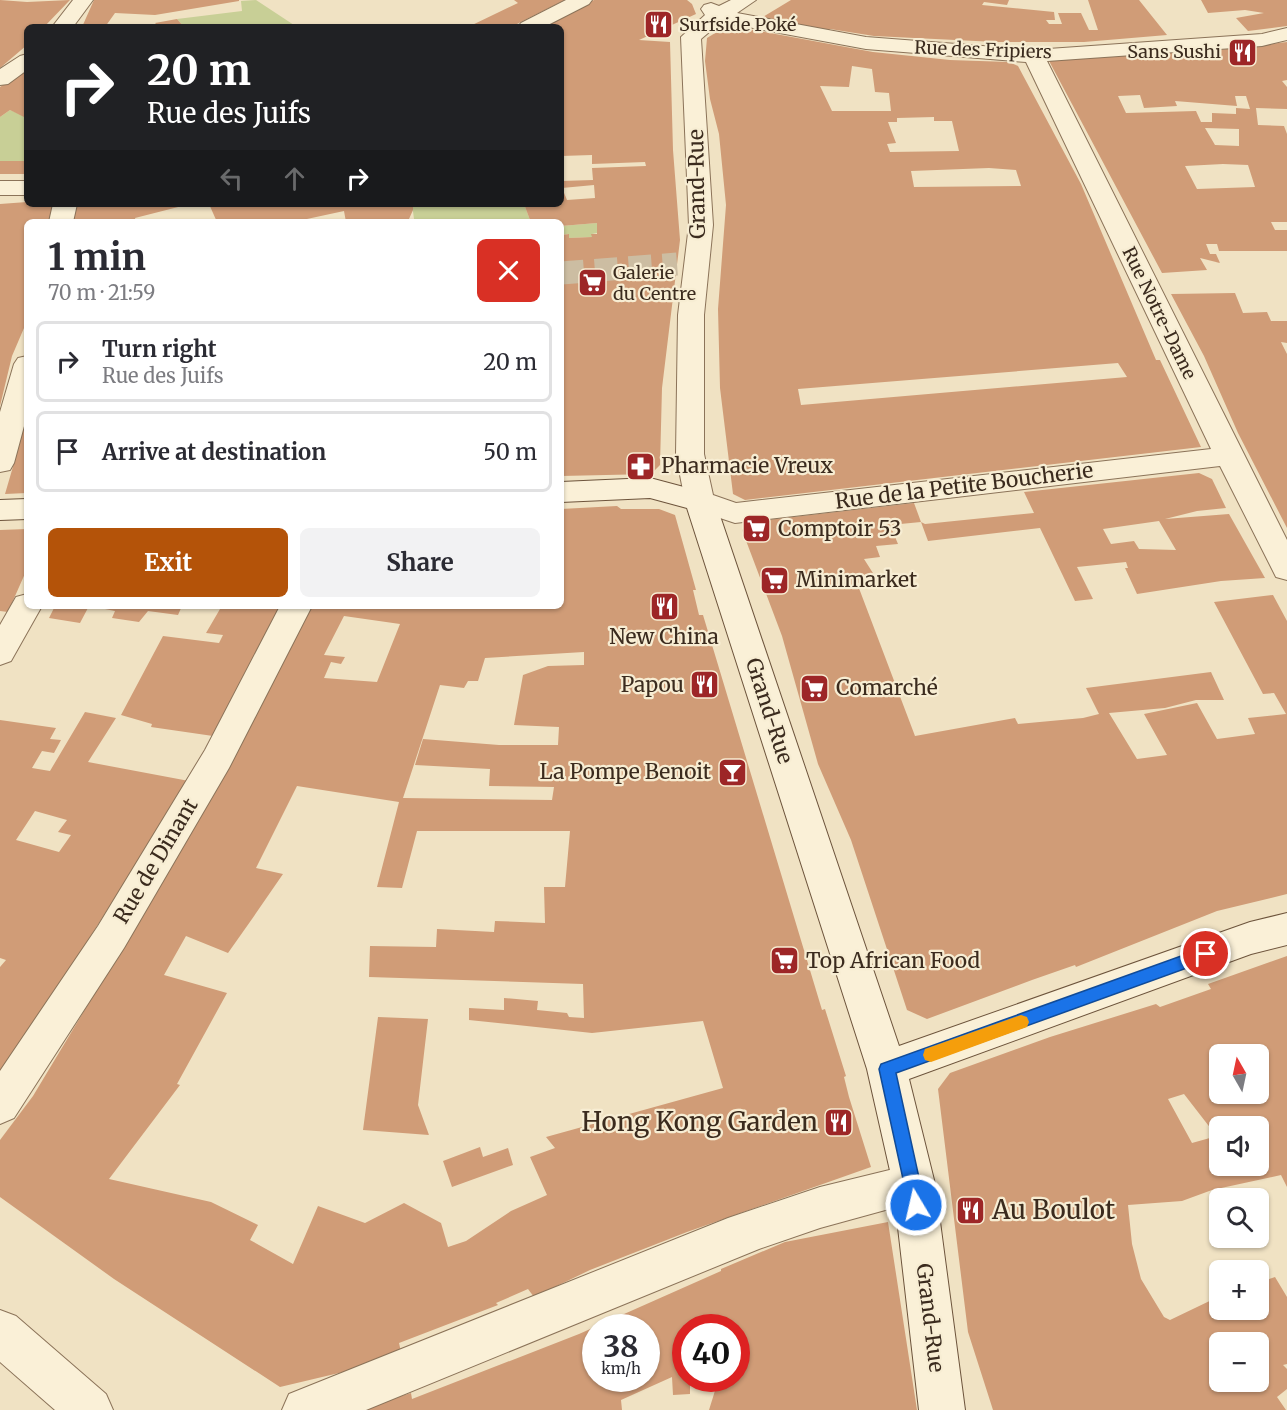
<!DOCTYPE html>
<meta charset="utf-8">
<style>
:root{--surface:#fff;--page:#f2f2f3;--text:#2b2b33;--muted:#7c7c81;--line:#e1e1e2;--accent:#b45309}
body{margin:0;font-family:Merriweather,serif;background:var(--page);color:var(--text);height:100vh;display:flex;flex-direction:column;font-size:22px;white-space:nowrap}
*{box-sizing:border-box;margin:0}
p{font-size:20px;color:var(--muted)}
.icon{flex:none;width:33px;height:33px;fill:none;stroke:currentColor;stroke-width:2;stroke-linecap:round;stroke-linejoin:round}
.map{position:relative;flex:1;overflow:hidden}
.drawer{position:absolute;left:24px;top:219px;width:540px;height:390px;display:flex;flex-direction:column;background:var(--surface);border-radius:9px;box-shadow:0 2px 4px #0004}
.drawer>*{flex:none}
.banner{position:absolute;left:24px;top:24px;width:540px;height:183px;border-radius:9px;box-shadow:0 2px 4px #0004;background:#202124;color:#fff;overflow:hidden}
.needle{width:39px;rotate:351deg}
.buttons{position:absolute;left:1209px;top:1044px;display:grid;gap:12px}
.buttons a{display:grid;place-items:center;width:60px;height:60px;border-radius:9px;background:var(--surface);box-shadow:0 2px 4px #0004;font-size:30px}
.speed{position:absolute;left:582px;top:1314px;display:flex;gap:12px;font-size:30px;font-weight:700;text-align:center}
.speed>*{display:grid;place-content:center;width:78px;height:78px;border-radius:50%;background:var(--surface);box-shadow:0 2px 4px #0004;line-height:1}
.speed small{font-size:15px;font-weight:400}
.speed .limit{border:9px solid #d22;background:#fff;color:#111}
.pin{position:absolute;display:grid;place-items:center;width:51px;height:51px;color:#fff;margin:-26px;border:3px solid #fff;border-radius:50%;box-shadow:0 2px 6px #0007}
.me{position:absolute;width:66px;margin:-33px;rotate:351deg;stroke-linejoin:round;filter:drop-shadow(0 0 4px #0008)}
.turn{display:flex;align-items:center;gap:21px;height:126px;padding:0 24px;font-size:27px}
.turn .icon{width:78px;height:78px;stroke-width:2.5}
.turn b{display:block;font-size:42px;line-height:51px}
.lanes{display:flex;align-items:center;height:57px;padding:0 24px;background:#0003;justify-content:center;gap:30px;direction:ltr}
.lanes .off{opacity:.35}
.round{display:grid;place-items:center;flex:none;width:63px;height:63px;border-radius:9px;background:var(--page)}
.summary{display:flex;align-items:center;justify-content:space-between;height:102px;padding:0 24px}
h1{font-size:36px;font-weight:700;line-height:45px}
.action{display:flex;gap:12px;margin-top:auto;padding:12px 24px}
.action a{flex:1;height:69px;border-radius:9px;background:var(--accent);color:#fff;font-size:24px;font-weight:700;line-height:69px;text-align:center}
.action a+a{background:var(--page);color:var(--text)}
ul{padding:0;list-style:none}
li{display:flex;align-items:center;gap:18px;height:81px;margin:0 12px 9px;padding:0 12px;border:3px solid var(--line);border-radius:9px}
li div{flex:1}
li b{display:block;font-size:22px}
li em{font-style:normal}
.map>svg:first-child{display:block}
</style>
<div class="map">
<svg width="1287" height="1410" viewBox="0 0 1287 1410">
<rect width="100%" height="100%" fill="#f0e2c3"/>
<path fill="#c8cf96" d="M256 0 297 27H184L177 19 242 11 241 1Z
M10 110 27 117V161H0V117Z
M412 204H524L530 220 544 219V222H395L414 219Z
M597 223V233L592 234V237L569 238 568 234 561 235V226Z"/>
<path fill="#d09c77" fill-rule="evenodd" d="M0 0 27 2 70 0 44 27H27V45L0 68Z
M94 0H239V1L155 15 115 13 105 27H82Z
M514 0H565L511 27H468L518 3Z
M594 0H687L692 4 696 14 639 40 670 42 673 150 680 240 662 388 660 465 651 474 561 476V235L569 234V238L592 237 591 234H597V223L561 226V222H544V219L530 220 524 204H561V181L593 180 592 168 646 166 645 162 592 164V155L561 156V27H544ZM594 185 595 198 567 200 562 188Z
M791 0H1009L1007 5 984 2 982 5 1054 12 1055 20H1046L1049 24H1062L1058 13H1081L1089 30H1098L1088 0H1139L1167 35 1084 42H996L874 36 830 29 827 33 761 18Z
M1201 0H1287V26L1248 31 1236 18 1264 13 1245 10 1208 13Z
M177 19 184 27H159L155 23Z
M725 27 743 28 873 52 950 60 1009 62 1018 66 1081 184 1156 360H1160L1201 447 745 500 733 494 720 388 718 309 726 205 719 134 710 99 705 61 707 38ZM852 66 872 69 875 92 889 93 891 111H832L820 86 849 87ZM934 117V121H952L959 151 890 152 887 144 896 143 888 122H897V118ZM989 168 1016 170 1021 186 914 187 911 171ZM1118 363 1127 377 801 405 798 389Z
M1287 42V80L1282 81 1287 87V109L1256 108 1258 125 1284 126 1287 134V222H1271L1275 230H1287V251H1219L1217 244H1206L1210 254H1216L1220 263 1200 258 1207 270 1162 273 1048 59 1218 50ZM1140 95 1144 108 1177 106 1175 101 1237 106 1235 96H1246L1250 109 1236 108V114L1212 113V122H1201L1196 111 1126 113 1118 96ZM1205 128 1239 129V146L1215 145ZM1223 164 1248 165 1255 187 1197 189 1185 166Z
M27 68V115L24 117 10 110 0 117V87Z
M0 161H27V174H0Z
M27 202 56 204 53 222H27V321L12 356 0 406V204Z
M72 204H186V205L135 218 136 222H69Z
M209 204H413V210L409 219 393 222H346L344 211 293 222H217Z
M1235 293 1243 313 1267 312 1271 321H1287V343L1281 342 1287 354V528L1238 433 1204 356 1171 294Z
M26 413 27 493 5 494 19 446Z
M1199 473 1212 479 1226 508 1197 511 1165 519 1229 514 1265 578 1221 581 1137 594 1125 568H1128L1126 562 1077 567 1093 599 1075 601 1040 528 928 541 921 522 925 524 1034 513 1024 492ZM1159 521 1176 550 1139 549 1134 541 1111 544 1103 529Z
M914 503 921 522 890 525 898 544 876 546 880 557 864 559 878 581 857 583 915 736 1015 718 1018 724 1083 718 1099 714 1086 688 1211 672 1224 700H1196L1165 708 1109 713 1137 759 1167 755 1144 714 1197 703 1217 739 1255 734 1248 718 1286 714 1274 693 1263 694 1214 602 1273 595 1287 621V894L1217 911 1076 967 1075 965 1032 980 927 1019 907 1010 851 840 818 764 782 636 742 530 750 522Z
M617 506 621 509H659L675 515 696 590H693L699 615H703L822 1010 825 1009 846 1076 844 1077 849 1097 871 1167 687 1232 590 1270 534 1297 528 1289 496 1303 498 1305 399 1343 401 1352 360 1368 280 1387 114 1279 0 1197V1140L33 1096 164 878 312 606H561V509ZM344 616 400 624 377 682 324 678 331 662 341 664 345 657 324 655ZM584 652V665L548 666 523 675 514 725 559 727 558 745H499L423 739 415 765 490 769 489 786 554 787 552 800 403 798 440 685 464 688 468 681H478L485 658ZM297 786 399 802 377 887 402 888 417 831H570L565 887H544L545 923 495 921 494 932 437 929 436 947 370 946 369 977 583 984 584 1018 569 1017 567 1013 537 1010 538 1001 504 998V1010L469 1008V1020L592 1033 703 1021 723 1088 546 1137 555 1148 530 1157 547 1195 511 1211 466 1241 448 1247 441 1223 404 1203 365 1223 318 1206 293 1264 250 1240 258 1225 211 1202 109 1179 180 1085 177 1084 227 993 164 975 186 936 228 953 252 919 283 874 256 868Z
M27 529V569L8 612 0 611V530Z
M55 606H89L80 623 49 618Z
M90 606H182L178 615 148 611 139 622 112 618 115 611Z
M183 606H281L213 736 151 727 152 724 121 715 163 636 219 643 223 635 206 633 220 609Z
M85 712 116 718 88 762 189 781 0 1079V967L6 960 0 958V720L56 728 50 739 61 740 54 753 42 751 32 768 50 771ZM35 811 67 820 58 832 71 835 59 852 16 840Z
M1287 956V1187L1281 1175 1212 1190 1182 1201 1128 1205 1132 1244 1141 1279 1164 1317 1170 1320 1220 1296V1310H1258V1283L1275 1277 1287 1297V1364L1283 1365 1287 1369V1389L1277 1397 1286 1410H993L968 1332 938 1089 950 1073 1050 1037 1156 1004 1160 1007 1211 989 1208 984ZM1220 1054H1258V1094H1220ZM1184 1094 1215 1134 1217 1136 1192 1143 1168 1099ZM1220 1126H1258V1166H1220ZM1220 1342H1258V1382H1220Z
M378 1017 428 1019 418 1105 429 1135 363 1130Z
M480 1147 483 1157 508 1148 513 1165 452 1187 443 1161Z
M888 1222 917 1410H709L718 1381 728 1385 727 1378H736V1328H686V1378H690V1394L673 1395 672 1377 621 1400 622 1410H356L411 1393 412 1399 579 1334 721 1271V1269L785 1242ZM596 1328H646V1378H596Z"/>
<g fill="none" stroke-linecap="round" stroke-linejoin="round">
<path stroke="#ccbda2" stroke-width="23" stroke-dasharray="23 11" stroke-linecap="butt" d="M561 273 677 264"/>
<defs>
<path id="street" d="M73 0H93L73 27H52Z
M566 0H592L589 4 544 27H518L521 23Z
M731 0H756L737 13 866 37 1034 50 1262 34 1287 28V40L1262 46 1047 61 1287 540V580L1276 577 1220 466 735 523 690 508 685 501 676 454 678 315 689 225 681 37 705 15 701 9 704 5 711 3 719 6ZM721 22 866 49 1026 62 1211 449 736 503 713 495 704 454V315L713 225 701 39Z
M27 54V70L8 84 0 85V69L20 56Z
M0 181H27V195H0Z
M53 204H77L73 222H49Z
M27 356V415L14 463 10 470 0 472V412L14 364 18 358Z
M27 594V606H42L11 661 0 665V625L16 597Z
M280 606H312L229 768 124 948 14 1118 0 1124V1071L98 926 205 750Z
M914 1164 929 1170 935 1184 929 1198 820 1228 759 1249 366 1410H282L289 1394 728 1218 820 1187Z
M0 1310 16 1316 106 1394 113 1410H55L0 1362Z"/>
<path id="secondary" d="M650 478 710 494 715 501 899 1046 1250 922 1287 913V945L1251 954 909 1079 935 1184 965 1410H919L893 1184 867 1069 687 508 650 498 561 502V482Z
M27 499V519L0 520V500Z"/>
</defs>
<use href="#street" stroke="#8b7359" stroke-width="2"/>
<use href="#secondary" stroke="#6d543c" stroke-width="2"/>
<use href="#street" fill="#faf0d7" fill-rule="evenodd"/>
<use href="#secondary" fill="#faf0d7" fill-rule="evenodd"/>
</g>
<path fill="#1a73e8" stroke="#114b97" stroke-width="1.5" d="M1206 947 1212 949 1214 954 1212 959 896 1073 925 1205 923 1211 916 1214 910 1211 879 1069 881 1064Z"/>
<path fill="#f59e0b" d="M1021 1015 1027 1017 1029 1022 1027 1027 931 1062 925 1060 923 1055 925 1049Z"/>
<defs>
<symbol id="restaurant-square" viewBox="-11 -11 22 22"><rect x="-9" y="-9" width="18" height="18" rx="4" fill="#9d2627" stroke="#f7edd3"/><path d="M-5-6h1v4h1v-4h1v4h1v-4h1v5L-1.5 .5V6h-2V.5L-5-1ZM5-6V6H3V1.5H1.5Q1.5-4 5-6Z" fill="#fff"/></symbol>
<symbol id="supermarket-square" viewBox="-11 -11 22 22"><rect x="-9" y="-9" width="18" height="18" rx="4" fill="#9d2627" stroke="#f7edd3"/><path d="M-6-5.5h2.5l.6 2H6L4.5 2H-2.5L-4.4-4H-6ZM-1.5 3.2a1.3 1.3 0 1 0 .1 0ZM3 3.2a1.3 1.3 0 1 0 .1 0Z" fill="#fff"/></symbol>
<symbol id="pharmacy-square" viewBox="-11 -11 22 22"><rect x="-9" y="-9" width="18" height="18" rx="4" fill="#9d2627" stroke="#f7edd3"/><path d="M-2-6h4v4h4v4h-4v4h-4v-4h-4v-4h4Z" fill="#fff"/></symbol>
<symbol id="bar-square" viewBox="-11 -11 22 22"><rect x="-9" y="-9" width="18" height="18" rx="4" fill="#9d2627" stroke="#f7edd3"/><path d="M-6-5H6L.8 .8V4.5H3.5V6h-7V4.5H-.8V.8Z" fill="#fff"/></symbol>
</defs>
<g fill-rule="evenodd">
<use href="#restaurant-square" x="642" y="8" width="33" height="33"/>
<use href="#restaurant-square" x="1226" y="36" width="33" height="33"/>
<use href="#supermarket-square" x="576" y="266" width="33" height="33"/>
<use href="#pharmacy-square" x="624" y="450" width="33" height="33"/>
<use href="#supermarket-square" x="740" y="512" width="33" height="33"/>
<use href="#supermarket-square" x="758" y="564" width="33" height="33"/>
<use href="#restaurant-square" x="648" y="590" width="33" height="33"/>
<use href="#restaurant-square" x="688" y="668" width="33" height="33"/>
<use href="#supermarket-square" x="798" y="672" width="33" height="33"/>
<use href="#bar-square" x="716" y="756" width="33" height="33"/>
<use href="#supermarket-square" x="768" y="944" width="33" height="33"/>
<use href="#restaurant-square" x="822" y="1106" width="33" height="33"/>
<use href="#restaurant-square" x="954" y="1194" width="33" height="33"/>
</g>
<g text-anchor="middle" stroke-width="4.5" stroke-linejoin="round" paint-order="stroke">
<g font-size="18" fill="#3b2b1e" stroke="#f7edd3" text-anchor="start">
<text x="679" y="31">Surfside Poké</text>
<text x="1221" y="58" text-anchor="end">Sans Sushi</text>
<text x="613" y="279">Galerie<tspan x="613" dy="21">du Centre</tspan></text>
</g>
<g font-size="18" fill="#3b2b1e" stroke="#f7edd3">
<text transform="translate(983 50) rotate(2)" y="6">Rue des Fripiers</text>
<text transform="translate(1159 313) rotate(64)" y="6">Rue Notre-Dame</text>
</g>
<g font-size="21" fill="#3b2b1e" stroke="#f7edd3">
<text transform="translate(697 184) rotate(-91)" y="7">Grand-Rue</text>
<text transform="translate(964 486) rotate(-7)" y="7">Rue de la Petite Boucherie</text>
<text transform="translate(769 711) rotate(72)" y="7">Grand-Rue</text>
<text transform="translate(156 861) rotate(-59)" y="7">Rue de Dinant</text>
<text transform="translate(930 1318) rotate(83)" y="7">Grand-Rue</text>
</g>
<g font-size="21" fill="#3b2b1e" stroke="#f7edd3" text-anchor="start">
<text x="661" y="473">Pharmacie Vreux</text>
<text x="778" y="536">Comptoir 53</text>
<text x="796" y="587">Minimarket</text>
<text x="664" y="644" text-anchor="middle">New China</text>
<text x="684" y="692" text-anchor="end">Papou</text>
<text x="836" y="695">Comarché</text>
<text x="711" y="779" text-anchor="end">La Pompe Benoit</text>
<text x="806" y="968">Top African Food</text>
</g>
<g font-size="26" fill="#3b2b1e" stroke="#f7edd3" text-anchor="end">
<text x="818" y="1131">Hong Kong Garden</text>
<text x="992" y="1219" text-anchor="start">Au Boulot</text>
</g>
</g>
</svg>
<div class="buttons">
<a><svg class="needle" viewBox="-14 -14 28 28"><path d="M0-13l5 13h-10z" fill="#e53935"/><path d="M0 13l5-13h-10z" fill="#7c7c81"/></svg></a>
<a><svg class="icon" aria-label="sound" viewBox="0 0 24 24"><path d="M4 9h4l5-4v14l-5-4H4zM17 9q2 3 0 6"/></svg></a>
<a><svg class="icon" aria-label="search" viewBox="0 0 24 24"><circle cx="10" cy="10" r="6"/><path d="M15 15l6 6"/></svg></a>
<a>+</a>
<a>−</a>
</div>
<div class="speed"><div>38<small>km/h</small></div><div class="limit">40</div></div>
<div class="pin" style="left:1206px;top:954px;background:#d93025"><svg class="icon" aria-label="arrive" viewBox="0 0 24 24"><path d="M6 21V4h12l-3 4 3 4H6"/></svg></div>
<svg class="me" style="left:916px;top:1205px" viewBox="-20 -20 40 40"><circle r="17" fill="#1a73e8" stroke="#fff" stroke-width="3"/><path d="M0-11L8 9 0 5-8 9z" fill="#fff"/></svg>
<div class="banner">
<div class="turn"><svg class="icon" aria-label="right" viewBox="0 0 24 24"><path d="M7 20v-9h11M14 6l5 5-5 5"/></svg><div><b>20 m</b>Rue des Juifs</div></div>
<div class="lanes"><svg class="icon off" aria-label="left" viewBox="0 0 24 24"><path d="M17 20v-9H6M10 6l-5 5 5 5"/></svg><svg class="icon off" aria-label="ahead" viewBox="0 0 24 24"><path d="M12 20V5M6 11l6-6 6 6"/></svg><svg class="icon" aria-label="right" viewBox="0 0 24 24"><path d="M7 20v-9h11M14 6l5 5-5 5"/></svg></div>
</div>
<section class="drawer">
<div class="summary"><div><h1>1 min</h1><p>70 m · 21:59</p></div><a class="round" style="background:#d93025;color:#fff"><svg class="icon" aria-label="close" viewBox="0 0 24 24"><path d="M6 6l12 12M18 6L6 18"/></svg></a></div>
<ul>
<li><svg class="icon" aria-label="right" viewBox="0 0 24 24"><path d="M7 20v-9h11M14 6l5 5-5 5"/></svg><div><b>Turn right</b><p>Rue des Juifs</p></div><em>20 m</em></li>
<li><svg class="icon" aria-label="arrive" viewBox="0 0 24 24"><path d="M6 21V4h12l-3 4 3 4H6"/></svg><div><b>Arrive at destination</b></div><em>50 m</em></li>
</ul>
<div class="action"><a>Exit</a><a>Share</a></div>
</section>
</div>
